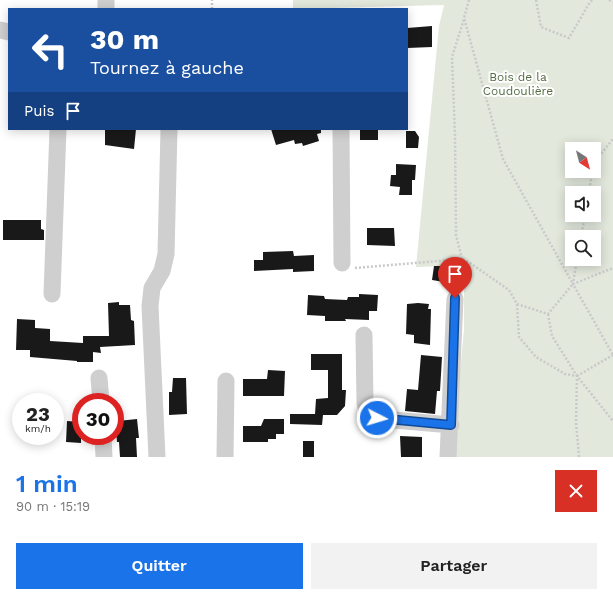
<!DOCTYPE html>
<html lang="fr">
<meta charset="utf-8">
<style>
:root{--surface:#fff;--page:#f2f2f2;--text:#222;--muted:#767676;--accent:#1a73e8}
body{margin:0;font-family:"Work Sans",sans-serif;background:var(--page);color:var(--text);height:100vh;display:flex;flex-direction:column;font-size:15px;white-space:nowrap}
*{box-sizing:border-box;margin:0}
p{font-size:13px;color:var(--muted)}
.icon{flex:none;width:22px;height:22px;fill:none;stroke:currentColor;stroke-width:2;stroke-linecap:round;stroke-linejoin:round}
.map{position:relative;height:457px;overflow:hidden}
.sheet{display:flex;flex-direction:column;background:var(--surface);flex:1}
.sheet>*{flex:none}
.hud{position:absolute;left:8px;top:8px;width:400px;height:122px;border-radius:0px;box-shadow:0 2px 10px #0003;background:#1a4fa0;color:#fff;overflow:hidden}
.needle{width:26px;rotate:144deg}
.controls{position:absolute;left:565px;top:142px;display:grid;gap:8px}
.controls a{display:grid;place-items:center;width:36px;height:36px;border-radius:0px;background:var(--surface);box-shadow:0 2px 10px #0003;font-size:20px}
.speed{position:absolute;left:12px;top:393px;display:flex;gap:8px;font-size:20px;font-weight:700;text-align:center}
.speed>*{display:grid;place-content:center;width:52px;height:52px;border-radius:50%;background:var(--surface);box-shadow:0 2px 10px #0003;line-height:1}
.speed small{font-size:10px;font-weight:400}
.speed .limit{border:6px solid #d22;background:#fff;color:#111}
.pin{position:absolute;display:grid;place-items:center;width:34px;height:34px;color:#fff;margin:-41px -17px;border-radius:50% 50% 50% 0;rotate:-45deg;box-shadow:0 0 4px #0007}
.pin .icon{rotate:45deg}
.me{position:absolute;width:44px;margin:-22px;rotate:95deg;stroke-linejoin:round;filter:drop-shadow(0 0 3px #0008)}
.turn{display:flex;align-items:center;gap:14px;height:84px;padding:0 16px;font-size:18px}
.turn .icon{width:52px;height:52px;stroke-width:2.5}
.turn b{display:block;font-size:28px;line-height:34px}
.then{display:flex;align-items:center;height:38px;padding:0 16px;background:#0003;gap:8px;font-size:15px}
.round{display:grid;place-items:center;flex:none;width:42px;height:42px;border-radius:0px;background:var(--page)}
.headline{display:flex;align-items:center;justify-content:space-between;height:68px;padding:0 16px}
h1{font-size:24px;font-weight:600;line-height:30px;color:var(--accent)}
.cta{display:flex;gap:8px;margin-top:auto;padding:8px 16px}
.cta a{flex:1;height:46px;border-radius:0px;background:var(--accent);color:#fff;font-size:16px;font-weight:600;line-height:46px;text-align:center}
.cta a+a{background:var(--page);color:var(--text)}
.map>svg:first-child{display:block}
</style>
<div class="map">
<svg width="613" height="457" viewBox="0 0 613 457">
<rect width="100%" height="100%" fill="#fff"/>
<path fill="#e2e8dc" fill-rule="evenodd" d="M293 0H613V457H454V434L464 330V283L444 282V266L416 267 439 26 444 5 293 9ZM572 149H594V171H572ZM572 193H594V215H572ZM572 237H594V259H572Z"/>
<path fill="#191919" d="M432 26V47L407 48V28Z
M105 129H136L134 149 105 145Z
M271 129H321V133L317 134 319 141 303 146 302 143 295 144 294 140 276 145Z
M360 129H378V140H360Z
M406 131H415L419 137 418 148H406Z
M396 164 416 165 415 180H412V195H399L400 187 390 186 391 175H396Z
M3 220H41V229L44 230V240H3Z
M367 228H394L395 246 367 245Z
M293 251 294 256 314 255V271L293 272V269L254 271V260H263V252Z
M434 266H445L444 282 432 280Z
M359 294 378 295 377 311H369V320L345 319 346 321H325V316L307 315 308 295 324 296 325 299 347 300 348 297H359Z
M119 302V305H130L131 320 134 321 135 345 100 347 101 353 93 352V362H77V361L30 357V350H16L17 319 35 320V328L50 329V341L83 343V336H109L108 303Z
M418 303 429 304 428 309H431L430 345 414 343V335L406 334 407 304Z
M311 354H342V390H346L345 406 337 415H323L322 425 290 424V414H315L316 399 328 398V370H311Z
M421 355 442 357 440 391H437L435 414 405 411 407 389 418 390Z
M268 370 285 371 284 396H243V379H267Z
M173 378H186L187 414 169 415V392H172Z
M137 419 139 438H136L137 457H120L119 442H117L116 430H119L118 421Z
M264 419H284V434H276V439H268V442H243V426H261Z
M67 421 81 422V443L66 442Z
M400 436 422 437V457H401Z
M303 441H314V457H303Z"/>
<g fill="none" stroke-linecap="round" stroke-linejoin="round">
<path stroke="#c9c9c9" stroke-width="2.5" stroke-dasharray="2 2" stroke-linecap="butt" d="M469 0 464 18 503 159 573 284 613 268
M536 0 541 27 569 38 590 2 593 0
M609 0 613 2
M212 9V0
M594 163 613 139
M589 193 592 171
M581 237 585 215
M577 259 573 284 613 355
M355 268 462 259 470 263 509 290 517 304 519 337 536 357 565 374 577 376 576 422 579 457
M460 286 464 278 462 259 456 235 455 136 452 57 464 19
M517 304 548 314 573 284
M548 314 552 336 577 376 613 421
M577 376 613 355"/>
<path stroke="#cfcfcf" stroke-width="17" d="M106 9V0
M0 30 9 32
M341 129 342 263
M52 294 58 129
M364 335 365 403 368 414 371 418 451 425
M99 378 101 402
M103 436 104 457
M157 457 150 306 152 288 162 271 166 254 169 129
M225 457 226 381
M448 457 455 299"/>
</g>
<g fill="none" stroke-linecap="round" stroke-linejoin="round">
<defs>
<path id="route" d="M377 418 451 425 455 298"/>
</defs>
<use href="#route" stroke="#114b97" stroke-width="10"/>
<use href="#route" stroke="#1a73e8" stroke-width="7"/>
</g>
<g text-anchor="middle" stroke-width="4" stroke-linejoin="round" paint-order="stroke">
<g font-size="12" fill="#546c42" stroke="#fff">
<text x="518" y="81">Bois de la<tspan x="518" dy="14">Coudoulière</tspan></text>
</g>
</g>
</svg>
<div class="controls">
<a><svg class="needle" viewBox="-14 -14 28 28"><path d="M0-13l5 13h-10z" fill="#e53935"/><path d="M0 13l5-13h-10z" fill="#767676"/></svg></a>
<a><svg class="icon" aria-label="sound" viewBox="0 0 24 24"><path d="M4 9h4l5-4v14l-5-4H4zM17 9q2 3 0 6"/></svg></a>
<a><svg class="icon" aria-label="search" viewBox="0 0 24 24"><circle cx="10" cy="10" r="6"/><path d="M15 15l6 6"/></svg></a>
</div>
<div class="speed"><div>23<small>km/h</small></div><div class="limit">30</div></div>
<div class="pin" style="left:455px;top:298px;background:#d93025"><svg class="icon" aria-label="arrive" viewBox="0 0 24 24"><path d="M6 21V4h12l-3 4 3 4H6"/></svg></div>
<svg class="me" style="left:377px;top:418px" viewBox="-20 -20 40 40"><circle r="17" fill="#1a73e8" stroke="#fff" stroke-width="3"/><path d="M0-11L8 9 0 5-8 9z" fill="#fff"/></svg>
<div class="hud">
<div class="turn"><svg class="icon" aria-label="left" viewBox="0 0 24 24"><path d="M17 20v-9H6M10 6l-5 5 5 5"/></svg><div><b>30 m</b>Tournez à gauche</div></div>
<div class="then">Puis<svg class="icon" aria-label="arrive" viewBox="0 0 24 24"><path d="M6 21V4h12l-3 4 3 4H6"/></svg></div>
</div>
</div>
<section class="sheet">
<div class="headline"><div><h1>1 min</h1><p>90 m · 15:19</p></div><a class="round" style="background:#d93025;color:#fff"><svg class="icon" aria-label="close" viewBox="0 0 24 24"><path d="M6 6l12 12M18 6L6 18"/></svg></a></div>
<div class="cta"><a>Quitter</a><a>Partager</a></div>
</section>
